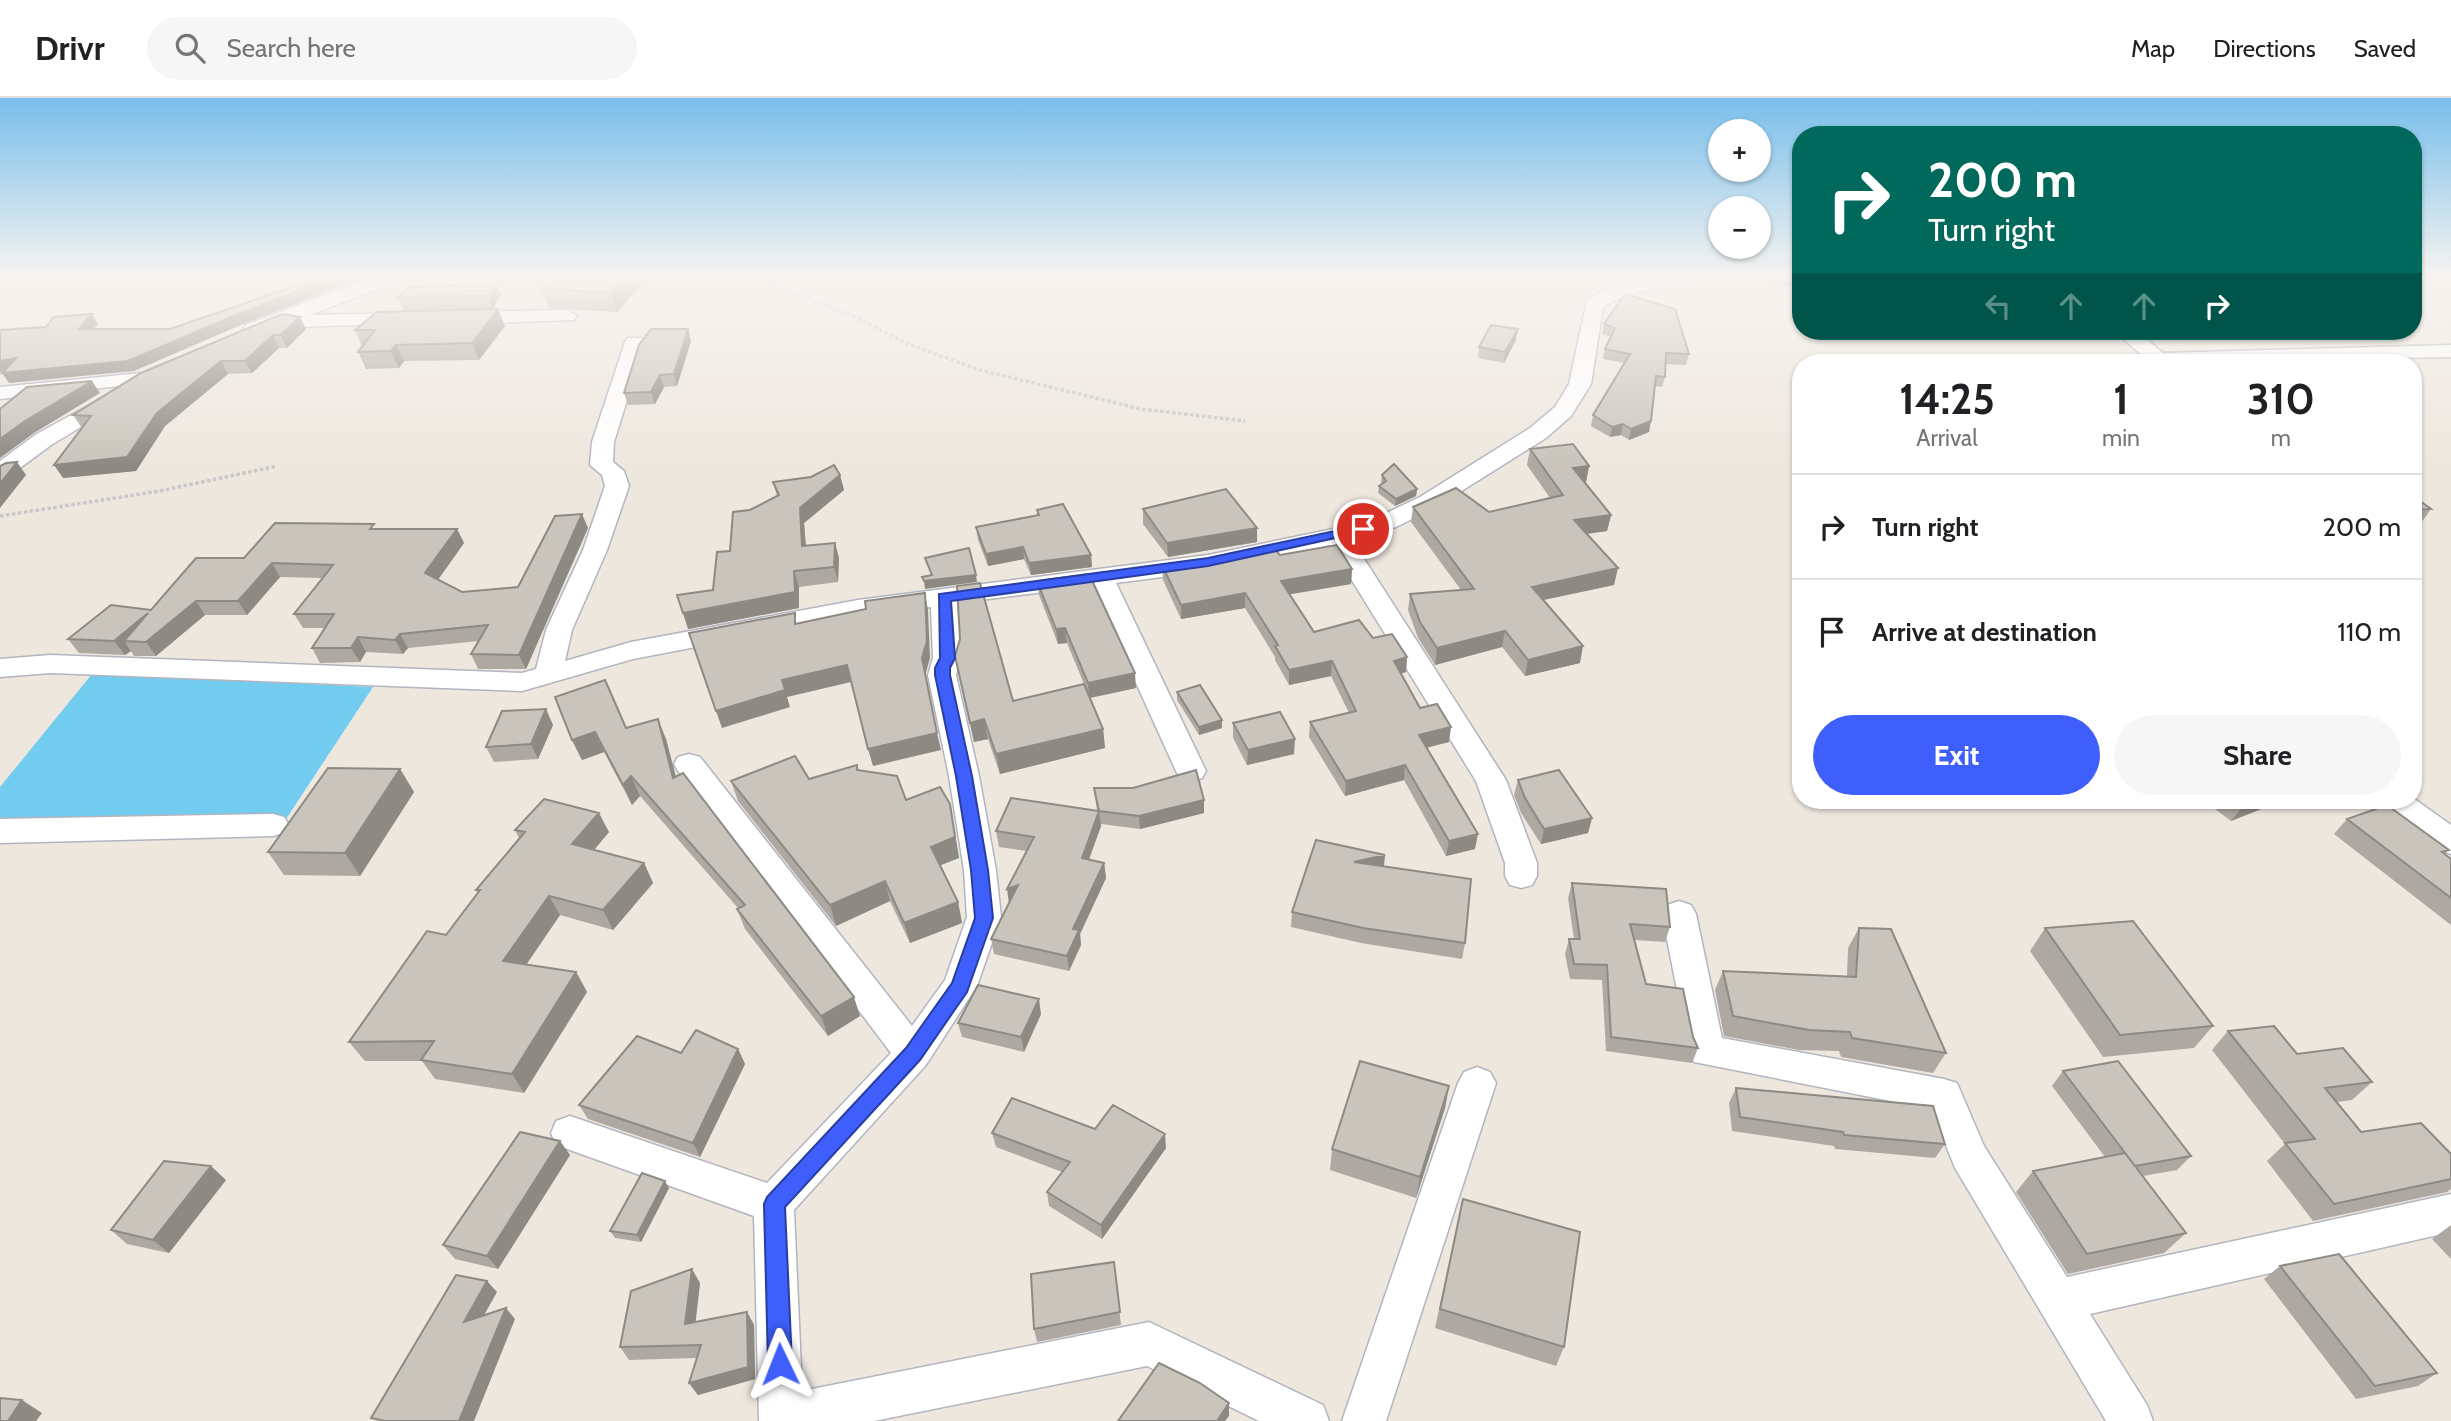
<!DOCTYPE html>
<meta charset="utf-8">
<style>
:root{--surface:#fff;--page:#f6f6f6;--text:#202124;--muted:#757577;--line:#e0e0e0;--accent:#3e5ffb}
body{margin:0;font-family:Cabin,sans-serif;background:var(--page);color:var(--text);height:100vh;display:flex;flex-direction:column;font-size:26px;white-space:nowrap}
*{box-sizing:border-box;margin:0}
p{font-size:23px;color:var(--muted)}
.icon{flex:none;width:38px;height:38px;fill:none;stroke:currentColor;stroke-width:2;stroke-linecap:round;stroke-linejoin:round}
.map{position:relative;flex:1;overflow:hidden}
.side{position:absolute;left:1792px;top:256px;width:630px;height:455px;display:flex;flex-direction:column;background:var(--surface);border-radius:28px;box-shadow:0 2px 5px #0004}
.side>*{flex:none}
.top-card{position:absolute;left:1792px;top:28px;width:630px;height:214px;border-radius:28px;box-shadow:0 2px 5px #0004;background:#00695c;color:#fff;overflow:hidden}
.tools{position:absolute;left:1708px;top:21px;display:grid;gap:14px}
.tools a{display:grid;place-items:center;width:63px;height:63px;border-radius:50%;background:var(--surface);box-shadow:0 2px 5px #0004;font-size:35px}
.pin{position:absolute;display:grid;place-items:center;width:60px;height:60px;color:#fff;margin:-30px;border:4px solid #fff;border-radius:50%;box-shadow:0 2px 7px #0007}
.me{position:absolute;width:77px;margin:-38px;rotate:358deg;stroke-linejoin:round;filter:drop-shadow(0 0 5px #0008)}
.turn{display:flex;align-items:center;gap:24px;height:147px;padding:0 21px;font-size:32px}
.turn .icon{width:91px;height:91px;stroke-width:2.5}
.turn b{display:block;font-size:49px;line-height:60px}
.lanes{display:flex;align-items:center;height:66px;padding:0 21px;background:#0003;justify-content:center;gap:35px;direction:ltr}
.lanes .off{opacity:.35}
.eta{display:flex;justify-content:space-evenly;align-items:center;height:119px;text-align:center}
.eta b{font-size:42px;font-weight:700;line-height:49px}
.cta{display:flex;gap:14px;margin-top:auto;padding:14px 21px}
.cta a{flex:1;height:80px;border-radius:42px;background:var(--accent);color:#fff;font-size:28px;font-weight:700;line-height:80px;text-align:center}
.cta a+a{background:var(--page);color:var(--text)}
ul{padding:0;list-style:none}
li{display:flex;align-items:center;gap:21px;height:105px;padding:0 21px;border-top:2px solid var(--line)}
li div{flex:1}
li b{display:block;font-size:26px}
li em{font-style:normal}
header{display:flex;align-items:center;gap:42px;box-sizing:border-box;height:98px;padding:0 35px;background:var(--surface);border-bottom:2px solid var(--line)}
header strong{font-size:33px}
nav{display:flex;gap:38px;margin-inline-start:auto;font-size:24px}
.search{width:490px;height:63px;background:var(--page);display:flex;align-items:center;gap:18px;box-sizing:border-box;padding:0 24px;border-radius:38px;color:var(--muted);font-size:26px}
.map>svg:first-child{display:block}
</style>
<header>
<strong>Drivr</strong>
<div class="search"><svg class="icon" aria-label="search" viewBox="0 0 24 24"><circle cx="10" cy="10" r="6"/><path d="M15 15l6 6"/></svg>Search here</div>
<nav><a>Map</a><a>Directions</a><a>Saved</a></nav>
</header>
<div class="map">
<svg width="2451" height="1323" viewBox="0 0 2451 1323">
<rect width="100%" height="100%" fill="#ede7de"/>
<path fill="#71ccef" d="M92 576 373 589 286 721 0 728V689Z"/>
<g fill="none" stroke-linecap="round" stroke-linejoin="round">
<defs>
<path id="street" d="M369 181H396L394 185 309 217 409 215 419 221 416 225 297 229 288 225 260 235H246L243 231 246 227Z
M1648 181H1686L1684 185 1623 198 1603 209 1591 286 1571 318 1546 340 1436 409 1396 429 1352 442 1506 682 1537 765V778L1532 787 1521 790 1510 787 1505 778V765L1476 683 1330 447 1208 473 1116 485 1206 673 1202 680 1191 684 1180 680 1176 673 1092 488 957 505 961 560 956 577 979 678 996 772 1001 819 977 888 926 967 794 1112 802 1293 1149 1224 1323 1307 1329 1323H1259L1147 1268 874 1323H759L754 1118 556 1047 551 1035 556 1023 570 1018 767 1085 891 955 678 673 674 666 678 659 689 656 700 659 912 928 945 882 967 819 964 772 949 678 928 577 933 560 931 509 858 518 633 561 522 593 50 575 0 579V561L50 557 522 575 536 571 546 532 583 452 605 388 602 377 590 367 592 344 625 244 628 240H642L645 244 614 344 613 364 624 373 629 388 607 452 572 532 565 563 631 544 858 502 1208 457 1333 431 1378 419 1420 399 1530 330 1555 309 1569 286 1587 202 1610 189Z
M567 212 577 218 574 222 462 226 452 220 462 214Z
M2114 233H2136L2163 255 2451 247V259L2150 264Z
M141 275 148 277 151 281 148 285 0 301V289Z
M111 295 119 296 122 301 119 306 51 347 8 379 0 381V363L35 337Z
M2413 700 2451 727V756L2440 752 2384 710 2380 702Z
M273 716 284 719 289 727 284 735 273 738 0 745V721Z
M1679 803 1691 807 1696 816 1722 940 1944 981 1957 985 1984 1048 2067 1179 2451 1096V1134L2090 1216 2147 1307 2153 1323H2106L1955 1070 1931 1011 1694 964 1689 953 1662 816 1667 807Z
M1477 969 1490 974 1496 985 1386 1323H1342L1458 985 1464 974Z"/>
</defs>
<use href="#street" stroke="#b2b4bf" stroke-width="3"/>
<path stroke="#c8c8c8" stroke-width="3.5" stroke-dasharray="3.5 2.5" stroke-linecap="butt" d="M757 181 849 216 908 246 980 272 1141 311 1245 323
M409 184 449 181
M0 418 160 393 277 368"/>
<use href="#street" fill="#fff" fill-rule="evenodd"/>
</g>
<path fill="#ada9a2" d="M646 181 617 214 549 210 542 190Z
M1766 181H1801V186L1780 189Z
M501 197 493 211 404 213 398 199Z
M498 211 505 228 479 262 404 263 399 270 366 271 358 254 362 248 355 232Z
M282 216 306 231 287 250H279L252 275 228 276 165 328 136 373 63 380 82 330 73 317Z
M1604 226 1689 256 1686 267 1665 266V279L1662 289 1655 288 1649 334 1629 342 1621 337 1610 339 1591 328 1593 317 1624 265 1603 261 1605 251 1611 239 1602 236Z
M1516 242 1504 265 1478 260 1479 249Z
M691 243 677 288 664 289 655 306 628 307 624 295Z
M1530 351 1589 368 1586 384H1585L1611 417 1607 433 1586 436 1614 487 1543 502 1580 565 1525 578 1502 549 1435 567 1418 540 1408 512 1410 496 1461 492 1411 424 1413 409 1489 414 1550 400 1527 367Z
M840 377 844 392 804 425 806 448 835 445 839 460 838 484 799 489V510L688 531 713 492 730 453 750 412 777 398 773 384Z
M1382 377 1417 391 1416 398 1395 408 1378 395 1379 388 1382 386 1381 384Z
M2413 398 2431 411 2421 425 2413 426Z
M1143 411 1257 430V444L1168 459 1143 426Z
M1037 412 1091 457 1092 469 1031 477 1024 461 988 468 978 442 976 429 1037 418Z
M588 430 526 571H478L471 556 479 543 408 550 403 556 366 554 360 564 320 565 312 550 325 530H303L294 516 322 480 280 479 247 517H205L156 558H134L131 553 125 557 79 555 68 541 151 512 244 460 377 431H457L464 445 438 481 462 494 518 489Z
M1280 457 1352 471 1351 486 1289 496 1314 534 1373 540 1407 559 1406 574 1400 576 1420 610 1449 644 1426 650 1475 751 1446 758 1404 682 1345 698 1309 639 1310 624 1349 615 1331 578 1289 587 1275 562V559L1245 510 1181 521 1163 482 1162 467Z
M1037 483 1136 590 1090 600 1103 631 1105 650 1000 676 988 641 974 644 955 558 1013 603 1084 586 1067 545 1058 546 1039 497Z
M1177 594 1222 622V630L1199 637 1177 602Z
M1233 625 1294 656 1247 667 1233 640Z
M553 627 538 661 494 664 486 649Z
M626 630 666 641 676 678 860 918 828 938 745 831 737 811 738 810 640 698 632 707 604 654 582 662 572 642Z
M857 667 859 672 906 702 950 706 959 760 940 767 958 804 962 825 910 845 890 803 836 828 738 703 731 683 809 681Z
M400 671 414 694 360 778 284 777 268 754Z
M1518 682 1592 720 1588 735 1541 746 1521 715 1514 697Z
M1094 690 1204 702V715L1140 731 1101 726V728L1089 761 1104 765 1106 780 1080 836 1081 847 1069 873 994 856 991 841 1009 805 1027 753 999 749 996 733 1097 713Z
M2203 702H2271L2266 709 2231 723Z
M2347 721 2444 756 2451 761V827L2334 736Z
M515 732 609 734 594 752 644 765 653 785 613 832 560 817 526 867 576 874 587 894 524 995 435 981 422 963H365L349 944 446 837 478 795 476 792 519 740Z
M1385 757 1384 769 1465 845 1462 861 1361 845 1291 829 1292 814Z
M1572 785 1670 829 1665 844 1634 842 1646 886 1693 939 1698 950 1692 965 1606 953 1602 882 1570 881 1565 856 1569 841H1574L1568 800Z
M1859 830 1946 955 1933 975 1841 959 1839 953 1799 952 1724 938 1715 892 1723 873 1847 878 1848 850Z
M2045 830 2213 928 2194 950 2103 959 2030 853Z
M1041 916 1024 954 962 939 958 925Z
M2228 933 2372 984 2352 1002 2337 1004 2361 1034 2451 1056V1091L2447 1094 2313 1123 2267 1063 2285 1046 2212 952Z
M738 951 745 966 700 1059 588 1021 579 1007 681 955Z
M2063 973 2191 1058 2177 1072 2143 1078 2186 1135 2164 1155 2068 1176 2016 1094 2033 1073 2105 1059 2052 988Z
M1449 988 1445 1010 1416 1100 1330 1072 1332 1051Z
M1736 990 1945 1046 1935 1060 1835 1051 1834 1048 1732 1033 1729 1005Z
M1095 1031 1166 1050 1102 1141 1049 1108 1047 1094 1062 1074 996 1049 992 1035Z
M560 1043 570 1057 498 1171 455 1161 443 1147Z
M226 1082 169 1155 127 1146 111 1132Z
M669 1090 641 1144 615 1140 610 1133Z
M1463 1101 1564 1249 1556 1268 1435 1230Z
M2451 1127V1161L2432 1141Z
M1114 1164 1121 1227 1037 1244 1034 1231Z
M2280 1168 2437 1275 2418 1288 2356 1301 2264 1181Z
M700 1185 695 1224 747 1214 754 1227 755 1281 698 1297 689 1285 697 1260 629 1262 620 1249Z"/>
<path fill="#8d8a84" d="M330 181H360L241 227 134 273 9 285 2 275 236 217Z
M623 181H646L617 214 611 195Z
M1782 181H1801V186L1780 189Z
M496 185 501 197 493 211 488 198Z
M498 211 505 228 479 262 472 245Z
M92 216 98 226 85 241 79 231Z
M300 219 306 231 287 250 280 237Z
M688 231 691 243 677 288 674 276Z
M1518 231 1516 242 1504 265 1505 254Z
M273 237 279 250 252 275 245 263Z
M396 247 404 263 399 270 391 253Z
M16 260 23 271 0 274V263Z
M221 263 228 276 165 328 136 373 63 380 54 367 157 315Z
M660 277 664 289 655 306 651 294Z
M92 283 100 295 34 335 0 360V341L25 323Z
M1651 323 1649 334 1629 342 1631 331Z
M1623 326 1621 337 1610 339 1612 329Z
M17 364 26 377 0 410V386Z
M1589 368 1586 384 1570 386 1573 370Z
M840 377 844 392 804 425 807 464 802 448 800 410Z
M1417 391 1416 398 1395 408 1396 401Z
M582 416 588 430 526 571 519 557Z
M1611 417 1607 433 1570 438 1574 422Z
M1257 430V444L1168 459 1167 445Z
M457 431 464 445 433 489 425 475Z
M835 445 839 460 838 484 834 469Z
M1023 449 1024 461 988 468 986 456Z
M1091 457 1092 469 1031 477 1029 465Z
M272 465 280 479 247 517 238 503Z
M1618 470 1614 487 1529 505 1532 489Z
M1352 471 1351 486 1280 498 1281 483Z
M794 473 799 489V510L688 531 683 515Z
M976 477 977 484 925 491 924 483Z
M925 495 928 512 930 560 925 578 922 560Z
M1245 495V510L1181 521V507Z
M196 503 205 517 156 558 146 544Z
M148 515 124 543 131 553 125 557 114 543Z
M1065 530 1067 545 1058 546 1056 531Z
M1505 533 1502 549 1435 567 1437 550Z
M400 536 408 550 403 556 395 542Z
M358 539 366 554 360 564 351 550Z
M1583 548 1580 565 1525 578 1528 562Z
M1407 559 1406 574 1392 578 1394 563Z
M1332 563 1331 578 1289 587V572Z
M847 567 851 584 787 599 790 609 722 630 716 613 782 582Z
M1135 575 1136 590 1089 600 1088 585Z
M546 611 553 627 538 661 531 646Z
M658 621 666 641 681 700 673 680Z
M984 621 988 641 974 644 970 625Z
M1222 622V630L1199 637V629Z
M1451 629 1449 644 1417 652 1419 637Z
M1103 631 1105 650 1000 676 996 656Z
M595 634 604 654 582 662 572 642Z
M937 635 941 652 873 668 868 651Z
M1295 641 1294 656 1247 667 1248 652Z
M1405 667 1404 682 1345 698 1346 683Z
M400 671 414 694 360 778 345 755Z
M631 678 640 698 632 707 623 687Z
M1204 702V715L1140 731 1139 718Z
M2258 702H2271L2266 709 2231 723 2243 708Z
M950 706 959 760 936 769 931 749Z
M1099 713 1101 728 1084 775 1082 760Z
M599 715 609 734 582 766 572 746Z
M1592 720 1588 735 1541 746 1544 731Z
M1478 736 1475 751 1446 758 1449 743Z
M1385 757 1383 773 1354 764Z
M644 765 653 785 613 832 603 812Z
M1104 765 1106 780 1080 836 1081 847 1069 873 1067 858 1073 831Z
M885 783 890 803 836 828 830 807Z
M1018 787 1009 806 1007 791Z
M549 798 560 817 515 883 503 863Z
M958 804 962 825 910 845 904 825Z
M576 874 587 894 524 995 512 976Z
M854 899 860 918 828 938 821 918Z
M1039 901 1041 916 1024 954 1021 939Z
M738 951 745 966 700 1059 693 1045Z
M1449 988 1445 1010 1416 1100 1420 1079Z
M1165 1036 1166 1050 1102 1141 1101 1127Z
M560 1043 570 1057 498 1171 487 1158Z
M211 1068 226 1082 169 1155 153 1142Z
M665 1083 669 1090 641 1144 637 1137Z
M692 1171 700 1185 694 1238 685 1226Z
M487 1183 497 1194 474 1235 464 1224Z
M506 1210 515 1221 474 1323H459Z
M747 1214 754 1227 755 1281 698 1297 689 1285Z
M22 1302 42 1315 36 1323H8Z
M1229 1305V1318L1225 1323H1217Z"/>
<path fill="#c9c5bc" stroke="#8d8a84" stroke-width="2" d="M315 181H330L236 217 128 263 2 275 16 260 0 263V232L46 229 54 219 92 216 79 231H170Z
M551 181H623L611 195 542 190Z
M496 185 488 198 398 199 411 189Z
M1625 196 1675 211 1689 256 1666 255 1665 279 1656 278 1651 323 1631 331 1623 326 1612 329 1593 317 1630 256 1605 251 1615 230 1604 226Z
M498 211 472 245 396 247 391 253 358 254 375 232H355L377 214Z
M282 216 300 219 280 237H273L245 263H221L157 315 127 359 54 367 91 318 73 317 141 275Z
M1491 227 1518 231 1505 254 1479 249Z
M651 231H688L674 276 660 277 651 294 624 295 639 247Z
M92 283 25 323 0 341V311L27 289Z
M1573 346 1589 368 1573 370 1611 417 1574 422 1618 470 1532 489 1583 548 1528 562 1505 533 1437 550 1420 524 1410 496 1474 491 1413 409 1456 390 1489 414 1563 397 1530 351Z
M17 364 0 386V368L6 365Z
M1394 366 1417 391 1396 401 1379 388 1386 383 1382 377Z
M834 367 840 377 800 410 802 448 835 445 834 469 794 473 795 494 683 515 677 497 713 492 717 454 730 453 733 414 750 412 779 397 773 384 811 379Z
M1226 391 1257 430 1167 445 1143 411Z
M2413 398 2431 411 2413 412Z
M1063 406 1091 457 1029 465 1023 449 986 456 976 429 1039 417 1037 412Z
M582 416 519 557 471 556 488 527 400 536 395 542 358 539 351 550H312L334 516H294L333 467 272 465 238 503H196L146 544 124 543 148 515 114 543 68 541 111 507 151 512 196 460H244L275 425 374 426 370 431H457L425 475 462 494 518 489 555 418Z
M1337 447 1352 471 1281 483 1314 534 1359 522 1373 540 1392 536 1407 559 1394 563 1420 610 1437 606 1451 629 1419 637 1478 736 1449 743 1405 667 1346 683 1310 624 1356 613 1332 563 1289 572 1275 548 1278 547 1245 495 1181 507 1162 467 1208 461 1272 448 1280 457Z
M969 450 976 477 924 483 922 479 932 477 925 460Z
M1089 476 1135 575 1088 585 1065 530 1056 531 1037 483Z
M980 485 1013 603 1084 586 1103 631 996 656 984 621 970 625 955 558 960 541 957 488Z
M925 495 927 543 922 560 937 635 868 651 847 567 782 582 785 592 716 613 689 535 795 515V526L866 511 865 503Z
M605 582 626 630 658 621 673 680 683 675 854 899 821 918 737 811 745 807 631 678 623 687 595 634 572 642 555 599Z
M1200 587 1222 622 1199 629 1177 594Z
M546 611 531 646 486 649 502 613Z
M1280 614 1295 641 1248 652 1233 625Z
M795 658 809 681 857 667V672L897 678 906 702 940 689 950 706 955 739 931 749 958 804 904 825 885 783 830 807 731 683Z
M328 670 400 671 345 755 268 754Z
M1196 672 1204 702 1139 718 1099 713 1094 690H1133Z
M1559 672 1592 720 1544 731 1525 700 1518 682Z
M1011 700 1099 713 1082 760 1104 765 1073 831 1079 832 1067 858 991 841 1018 787 1007 791 1034 739 996 733Z
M544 701 599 715 572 746 644 765 603 812 549 798 503 863 576 874 512 976 421 962 434 943 349 944 427 833 446 837 480 792H476L525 734 515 732Z
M2235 702H2258L2243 708Z
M2387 707 2449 752 2442 754 2451 761V800L2347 721Z
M1316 742 1385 757 1354 764 1471 781 1465 845 1363 830 1292 814Z
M1572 785 1666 791 1670 829 1630 826 1646 886 1683 891 1693 939 1698 950 1611 939 1607 867 1574 866 1569 841H1580Z
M2133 823 2213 928 2120 937 2045 830Z
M1859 830 1891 831 1946 955 1852 940 1850 934 1809 932 1733 918 1723 873 1856 879Z
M978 887 1039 901 1021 939 958 925Z
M2274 928 2297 956 2343 950 2372 984 2325 990 2361 1034 2421 1025 2451 1056V1081L2334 1106 2285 1045 2315 1041 2228 933Z
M696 932 738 951 693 1045 579 1007 637 938 681 955Z
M1360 963 1449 988 1420 1079 1332 1051Z
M2118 963 2191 1058 2135 1068 2063 973Z
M1736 990 1933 1008 1945 1046 1844 1037 1843 1034 1740 1019Z
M1012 1000 1095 1031 1113 1007 1165 1036 1101 1127 1047 1094 1070 1064 992 1035Z
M520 1034 560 1043 487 1158 443 1147Z
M2125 1055 2186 1135 2087 1156 2033 1073Z
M164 1063 211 1068 153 1142 111 1132Z
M642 1075 665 1083 637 1137 610 1133Z
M1463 1101 1580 1134 1564 1249 1440 1211Z
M2339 1156 2437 1275 2375 1288 2280 1168Z
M1114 1164 1120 1214 1034 1231 1031 1176Z
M692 1171 685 1226 747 1214 748 1269 689 1285 701 1247 620 1249 631 1193Z
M456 1177 487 1183 464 1224 506 1210 459 1323H385L371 1320Z
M1159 1265 1200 1285 1229 1305 1217 1323H1118Z
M0 1300 22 1302 8 1323H0Z"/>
<linearGradient id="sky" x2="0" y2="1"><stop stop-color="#78beeb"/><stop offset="0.49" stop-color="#f7f4f0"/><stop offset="1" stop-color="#f7f4f0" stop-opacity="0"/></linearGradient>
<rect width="2451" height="366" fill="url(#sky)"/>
<path fill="#3e5ffb" stroke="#283ea3" stroke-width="2" d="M1363 427 1369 431 1367 433 1208 468 951 503 955 560 950 570V577L972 678 988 772 993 820 967 894 920 962 785 1109 792 1266 788 1274 780 1278 772 1274 768 1266 764 1106 767 1099 906 950 952 885 975 820 971 772 956 678 935 577V570L940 560 939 496 1208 460Z"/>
</svg>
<div class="tools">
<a>+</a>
<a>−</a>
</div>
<div class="pin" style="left:1363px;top:431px;background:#d93025"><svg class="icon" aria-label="arrive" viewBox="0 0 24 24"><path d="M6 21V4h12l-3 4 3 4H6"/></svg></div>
<svg class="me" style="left:780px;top:1266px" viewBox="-20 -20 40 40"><path d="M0-17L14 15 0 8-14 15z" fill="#3e5ffb" stroke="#fff" stroke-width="4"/></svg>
<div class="top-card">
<div class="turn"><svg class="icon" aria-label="right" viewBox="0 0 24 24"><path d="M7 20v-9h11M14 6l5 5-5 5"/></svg><div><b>200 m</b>Turn right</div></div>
<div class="lanes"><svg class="icon off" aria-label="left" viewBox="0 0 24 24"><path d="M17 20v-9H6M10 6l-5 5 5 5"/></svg><svg class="icon off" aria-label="ahead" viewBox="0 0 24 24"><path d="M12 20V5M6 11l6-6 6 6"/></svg><svg class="icon off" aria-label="ahead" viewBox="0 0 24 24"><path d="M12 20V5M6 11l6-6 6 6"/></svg><svg class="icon" aria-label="right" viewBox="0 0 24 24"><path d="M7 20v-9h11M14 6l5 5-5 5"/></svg></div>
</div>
<section class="side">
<div class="eta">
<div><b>14:25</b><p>Arrival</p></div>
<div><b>1</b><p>min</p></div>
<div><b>310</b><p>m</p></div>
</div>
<ul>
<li><svg class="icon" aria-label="right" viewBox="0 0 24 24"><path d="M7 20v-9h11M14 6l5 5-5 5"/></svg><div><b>Turn right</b></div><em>200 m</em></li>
<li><svg class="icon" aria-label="arrive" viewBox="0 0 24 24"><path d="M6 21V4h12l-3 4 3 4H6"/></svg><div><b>Arrive at destination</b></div><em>110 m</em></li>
</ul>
<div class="cta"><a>Exit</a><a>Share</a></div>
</section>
</div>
